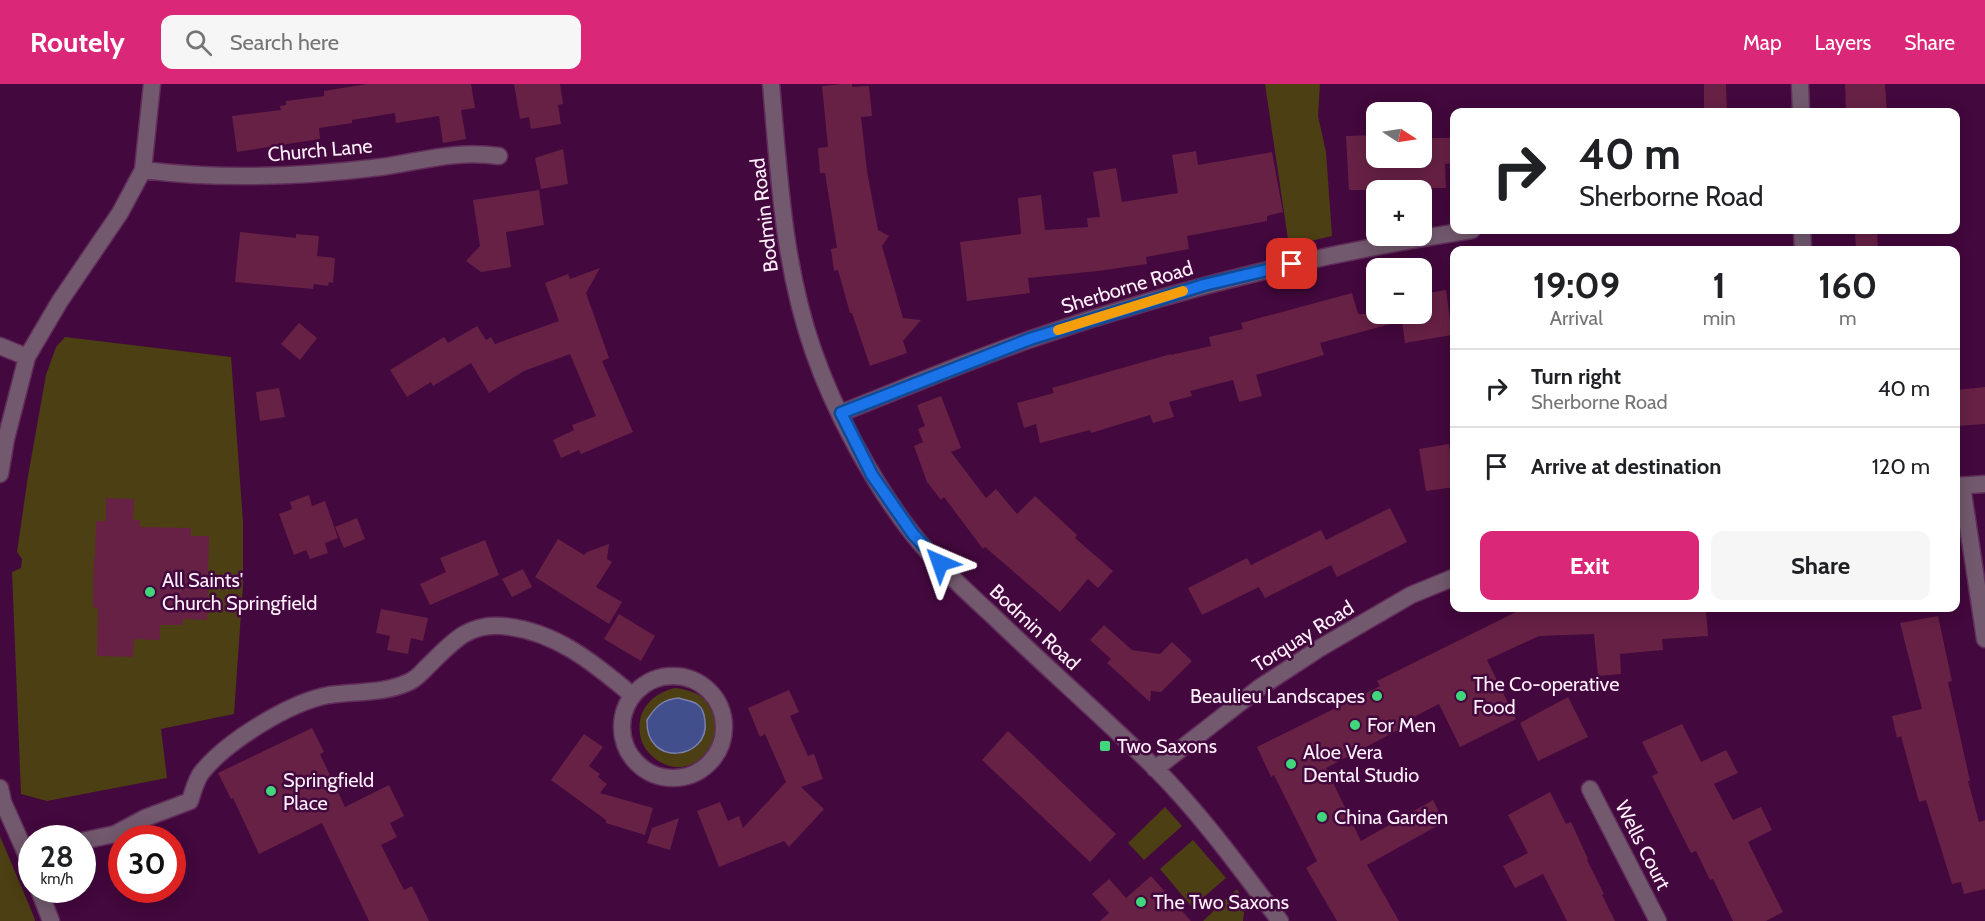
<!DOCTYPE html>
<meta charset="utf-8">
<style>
:root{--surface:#fff;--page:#f6f6f6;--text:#202124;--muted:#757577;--line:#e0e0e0;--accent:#db2777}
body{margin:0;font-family:Cabin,sans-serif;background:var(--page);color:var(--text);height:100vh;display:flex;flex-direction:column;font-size:22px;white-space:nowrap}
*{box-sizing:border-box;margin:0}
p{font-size:20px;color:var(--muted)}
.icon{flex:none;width:33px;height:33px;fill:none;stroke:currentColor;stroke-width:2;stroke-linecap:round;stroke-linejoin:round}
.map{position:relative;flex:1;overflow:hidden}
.details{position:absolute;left:1450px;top:162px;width:510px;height:366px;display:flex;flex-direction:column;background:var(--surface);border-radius:12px;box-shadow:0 3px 15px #0003}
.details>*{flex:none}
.banner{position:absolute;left:1450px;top:24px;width:510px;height:126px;border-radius:12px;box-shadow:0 3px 15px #0003;background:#fff;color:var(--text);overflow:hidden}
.needle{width:39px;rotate:102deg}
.fabs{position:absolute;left:1366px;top:18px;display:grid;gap:12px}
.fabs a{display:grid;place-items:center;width:66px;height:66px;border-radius:12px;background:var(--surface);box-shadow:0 3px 15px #0003;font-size:30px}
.speed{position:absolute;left:18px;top:741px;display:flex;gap:12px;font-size:30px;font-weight:700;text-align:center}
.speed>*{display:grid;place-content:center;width:78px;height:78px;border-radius:50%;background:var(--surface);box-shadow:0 3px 15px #0003;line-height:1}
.speed small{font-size:15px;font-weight:400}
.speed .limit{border:9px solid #d22;background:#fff;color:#111}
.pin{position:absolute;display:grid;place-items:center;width:51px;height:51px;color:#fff;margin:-26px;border-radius:12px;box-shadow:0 3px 9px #0006}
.me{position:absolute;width:66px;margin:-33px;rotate:317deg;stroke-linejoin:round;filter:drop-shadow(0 0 4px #0008)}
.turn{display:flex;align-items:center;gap:21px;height:126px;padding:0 30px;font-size:27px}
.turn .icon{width:78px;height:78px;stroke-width:2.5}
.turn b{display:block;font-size:42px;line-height:51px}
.eta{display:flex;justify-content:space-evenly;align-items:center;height:102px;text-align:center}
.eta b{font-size:36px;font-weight:700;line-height:42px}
.action{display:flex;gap:12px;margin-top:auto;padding:12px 30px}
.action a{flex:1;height:69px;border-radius:12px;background:var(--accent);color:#fff;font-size:24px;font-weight:700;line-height:69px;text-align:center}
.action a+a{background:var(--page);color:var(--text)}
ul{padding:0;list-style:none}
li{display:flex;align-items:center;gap:18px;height:78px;padding:0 30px;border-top:2px solid var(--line)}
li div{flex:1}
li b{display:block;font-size:22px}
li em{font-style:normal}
header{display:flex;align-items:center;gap:36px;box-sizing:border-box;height:84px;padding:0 30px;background:var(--accent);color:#fff}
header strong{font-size:28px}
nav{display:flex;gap:33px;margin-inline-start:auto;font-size:21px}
.search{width:420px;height:54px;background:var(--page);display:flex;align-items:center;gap:15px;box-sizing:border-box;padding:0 21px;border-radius:12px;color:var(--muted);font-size:22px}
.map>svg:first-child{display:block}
</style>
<header>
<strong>Routely</strong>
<div class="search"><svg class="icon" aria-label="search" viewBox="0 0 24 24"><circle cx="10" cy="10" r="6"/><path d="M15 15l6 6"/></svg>Search here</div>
<nav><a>Map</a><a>Layers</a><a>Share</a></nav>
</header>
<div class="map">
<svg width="1985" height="837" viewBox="0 0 1985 837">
<rect width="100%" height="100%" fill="#43083d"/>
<path fill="#4c3f13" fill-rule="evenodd" d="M1265 0H1320L1318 32 1326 68 1332 152 1289 162Z
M65 253 231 273 243 438V501L234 630 161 645 167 694 47 717 21 710 12 488 21 484 22 475 17 468 28 392 46 291 56 263Z
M675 604C748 611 710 706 660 678 652 673 645 666 642 658 633 631 649 610 675 604ZM664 617 703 626C704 632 706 640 705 646 704 657 686 668 676 670L646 641 650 631Z
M1165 723 1182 742 1144 776 1128 759Z
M0 752 34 833 35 837H0Z
M1193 756 1226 794 1192 823 1160 785Z
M1237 805 1245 820 1243 837H1203Z"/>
<path fill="#414f8c" stroke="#7a7fad" stroke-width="1.5" d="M679 614C684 616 692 617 697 620 703 624 704 630 705 637 710 676 645 684 647 636 655 623 663 615 679 614Z"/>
<path fill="#672145" d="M367 0H471L475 24 461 26 466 55 443 59 439 32 396 39 395 29 352 36V39L319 44 320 55 237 68 232 32 281 26 280 22 286 21V17L324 12V7Z
M514 0H560L563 20 558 21 561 40 531 45 529 33 520 35Z
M842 0H852V3L869 2 872 32 861 33 867 87 878 146 889 152 882 162 903 234 921 236 903 257 907 269 870 282 852 229H850L838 186 834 187 831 165 837 164 825 89H820L818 64 828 63 822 2Z
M1704 0H1726L1727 28H1704Z
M1845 0H1885L1887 28H1846Z
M1377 51V74H1422V54H1455V79L1445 80 1446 104H1411V106H1349L1346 52Z
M563 65 568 100 541 105 535 74Z
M1196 67 1198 81 1272 68 1283 128 1267 132V137L1187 152 1189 165 1146 173 1147 180 1098 187 1028 194 1030 209 967 217 960 158 1021 150 1018 114 1041 111 1045 146 1088 143 1087 134 1100 133 1093 88 1116 84 1122 118 1178 109 1172 71Z
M539 106 544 141 506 148 511 183 481 188 466 177 480 162 473 116Z
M1855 146H1877L1878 166H1856Z
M240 148 296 154V150L319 152 317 172 335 174 333 199 329 198 328 202 314 200 313 205 235 198Z
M600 184 586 209 609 274 602 277 633 348 581 370 579 366 561 374 553 356 574 346 572 341 596 332 570 270 524 287 489 309 471 279 433 302 431 298 407 313 390 286 444 253 448 259 477 242 486 256 491 253 495 260 559 237 545 199 568 190 570 195Z
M1446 206 1452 251 1405 259 1402 237 1320 259 1324 271 1256 291 1262 312 1239 318 1233 296 1190 307 1192 312 1169 318 1174 333 1153 339 1150 331 1091 349 1090 346 1040 359 1036 340 1024 344 1017 319 1054 309 1052 304 1171 270V271L1211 262 1209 253 1243 245 1241 239 1352 209 1358 230H1422V210Z
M299 239 317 254 300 276 281 260Z
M1985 303V340L1956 342V306Z
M279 304 285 333 260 337 256 308Z
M941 312 961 364 951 368 986 414 996 405 1017 430 1035 412 1077 451 1075 454 1113 487 1098 504 1088 495 1060 528 985 463 983 465 944 413 941 416 927 398 914 362 923 358 918 345 925 342 917 321Z
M1449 360 1455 403 1426 407 1419 365Z
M309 411 312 422 325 417 338 454 325 459 328 469 310 475 306 466 294 471 279 430 292 425 290 418Z
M106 414 134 415 133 436H140V443L191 444V452H209L207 536 183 535V541H160V556L134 555 133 573 97 572 98 524 93 523 94 474H95L96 437H106Z
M1390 424 1407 458 1337 493 1331 481 1265 514 1259 503 1202 531 1188 504 1247 474 1251 481 1321 446 1326 456Z
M357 434 365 455 344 464 335 443Z
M558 455 584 471 587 468 609 460 607 475 612 478 596 503 622 518 609 540 535 493Z
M485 456 499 491 430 521 420 500 446 488 440 474Z
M523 485 532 503 512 513 502 495Z
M1524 524H1689V528L1706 526 1708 552 1662 555 1663 566 1620 570 1621 590 1598 592 1594 550 1539 552 1487 576 1516 635 1460 663 1439 620 1400 640 1402 644 1326 684 1361 757 1433 716 1444 738 1367 781 1399 837H1337L1306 784 1317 777 1274 691 1271 693 1257 663 1380 602 1377 597Z
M381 525 428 534 423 557 411 554 408 570 387 566 390 552 376 549Z
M619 530 655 552 641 577 604 555Z
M1938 532 1952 597 1948 598 1970 697H1968L1979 738 1985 736V805L1964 810 1961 798 1952 800 1926 716 1919 718 1901 652 1897 654 1892 632 1922 625 1900 539Z
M1104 541 1132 566 1160 570 1172 558 1192 577 1161 608 1151 607 1150 618 1107 579 1111 575 1090 556Z
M789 606 799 628 790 632 808 672 814 670 823 695 801 703 824 725 789 763 784 757 719 783 697 727 720 718 728 737 739 732 743 744 786 698 765 650 760 653 748 624Z
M1568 613 1588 653 1538 677 1520 639Z
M1682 640 1701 678 1726 666 1738 689 1714 700 1733 736 1761 723 1772 746 1748 758 1783 828 1766 837H1733L1713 795 1710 796 1696 767 1691 769 1652 692 1658 689 1642 658Z
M312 644 324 668 320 670 345 723 389 701 404 732 390 739 397 753 381 761 404 806 412 802 429 837H369L322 739 259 770 233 714 231 715 218 689Z
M1008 647 1116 750 1090 778 982 676Z
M584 650 603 663 589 682 600 690 598 693 607 700 600 709 653 724 645 751 606 739V736L551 696Z
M1550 708 1566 740 1571 738 1588 775 1587 776 1604 810 1602 811 1615 837H1567L1543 790 1515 804 1503 782 1528 769 1508 731Z
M679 734 670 766 647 759 652 744Z
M1151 792 1191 837H1100L1109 829 1092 810 1109 795 1126 814Z"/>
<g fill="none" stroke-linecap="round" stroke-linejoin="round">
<defs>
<path id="minor" d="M771 0C779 90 783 180 813 266 834 327 873 399 912 449 936 480 966 507 994 533 1047 584 1102 632 1154 683 1201 730 1240 784 1280 837
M1800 0 1801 28
M143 86C222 96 302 93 381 83 423 77 455 66 499 72
M1802 146 1803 166
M0 262 27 273
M841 329C904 304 967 277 1031 255 1175 205 1322 169 1472 146
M0 390 6 355 27 273 60 217 120 129 143 86 152 0
M1956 402 1985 400
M1962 402 1985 555
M622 643a51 51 0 1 1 102 0a51 51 0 1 1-102 0Z
M1155 685 1259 604 1320 564 1411 511 1455 493
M0 704 3 718 32 783
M1590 705 1658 837
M82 757 115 750 145 734 190 717C193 708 196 695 202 688 227 657 290 618 329 611 357 607 383 610 409 598 416 595 421 589 426 584 450 561 466 539 502 542 554 546 594 579 632 611
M39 806 51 837"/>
</defs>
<use href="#minor" stroke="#612d5b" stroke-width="19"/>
<use href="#minor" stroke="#73596e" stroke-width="16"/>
</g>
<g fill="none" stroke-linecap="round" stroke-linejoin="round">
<defs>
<path id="route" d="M940 479 913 450 872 391 841 329 1030 255 1204 201 1292 180"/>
</defs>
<use href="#route" stroke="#114b97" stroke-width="15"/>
<use href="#route" stroke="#1a73e8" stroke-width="10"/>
<path stroke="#f59e0b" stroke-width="10" d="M1058 246 1183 207"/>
</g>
<g fill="#40d77c" stroke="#43083d" stroke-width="2">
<circle cx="150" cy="508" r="6"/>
<circle cx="1377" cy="612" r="6"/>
<circle cx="1461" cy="612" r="6"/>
<circle cx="1355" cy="641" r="6"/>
<rect x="1099" y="656" width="12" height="12" rx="3"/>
<circle cx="1291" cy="680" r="6"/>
<circle cx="271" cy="707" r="6"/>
<circle cx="1322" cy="733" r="6"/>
<circle cx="1141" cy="818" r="6"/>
</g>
<g text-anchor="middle" stroke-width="5" stroke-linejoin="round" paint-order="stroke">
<g font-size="20" fill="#feeffb" stroke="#43083d">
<text transform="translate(320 66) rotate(-5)" y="7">Church Lane</text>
<text transform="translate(764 131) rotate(-97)" y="7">Bodmin Road</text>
<text transform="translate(1127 203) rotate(-17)" y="7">Sherborne Road</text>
<text transform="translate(1035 543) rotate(43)" y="7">Bodmin Road</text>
<text transform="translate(1303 552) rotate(-32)" y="7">Torquay Road</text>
<text transform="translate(1643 761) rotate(63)" y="7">Wells Court</text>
</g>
<g font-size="20" fill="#feeffb" stroke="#43083d" text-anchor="start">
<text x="162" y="503">All Saints'<tspan x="162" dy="23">Church Springfield</tspan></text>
<text x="1473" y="607">The Co-operative<tspan x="1473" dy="23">Food</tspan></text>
<text x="1365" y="619" text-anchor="end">Beaulieu Landscapes</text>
<text x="1367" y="648">For Men</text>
<text x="1117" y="669">Two Saxons</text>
<text x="1303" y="675">Aloe Vera<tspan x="1303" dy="23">Dental Studio</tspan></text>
<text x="283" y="703">Springfield<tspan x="283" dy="23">Place</tspan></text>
<text x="1334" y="740">China Garden</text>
<text x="1153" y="825">The Two Saxons</text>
</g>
</g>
</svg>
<div class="fabs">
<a><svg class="needle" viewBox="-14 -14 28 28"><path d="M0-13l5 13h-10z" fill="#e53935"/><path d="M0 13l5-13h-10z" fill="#757577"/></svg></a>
<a>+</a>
<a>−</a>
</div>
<div class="speed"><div>28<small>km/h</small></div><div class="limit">30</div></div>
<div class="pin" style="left:1292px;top:180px;background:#d93025"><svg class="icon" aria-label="arrive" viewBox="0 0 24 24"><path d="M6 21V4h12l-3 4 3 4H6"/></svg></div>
<svg class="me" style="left:940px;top:479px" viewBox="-20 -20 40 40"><path d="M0-17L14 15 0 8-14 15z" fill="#1a73e8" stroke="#fff" stroke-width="4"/></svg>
<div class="banner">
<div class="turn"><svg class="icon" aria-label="right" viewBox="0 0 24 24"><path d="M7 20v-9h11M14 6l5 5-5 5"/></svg><div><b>40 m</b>Sherborne Road</div></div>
</div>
<section class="details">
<div class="eta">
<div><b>19:09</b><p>Arrival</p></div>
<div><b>1</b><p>min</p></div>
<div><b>160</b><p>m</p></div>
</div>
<ul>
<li><svg class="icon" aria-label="right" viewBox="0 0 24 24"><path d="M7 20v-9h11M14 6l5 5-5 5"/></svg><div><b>Turn right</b><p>Sherborne Road</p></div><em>40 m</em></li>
<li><svg class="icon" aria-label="arrive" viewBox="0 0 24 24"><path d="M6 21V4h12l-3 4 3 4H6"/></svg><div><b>Arrive at destination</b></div><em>120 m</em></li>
</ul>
<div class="action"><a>Exit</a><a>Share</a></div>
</section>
</div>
